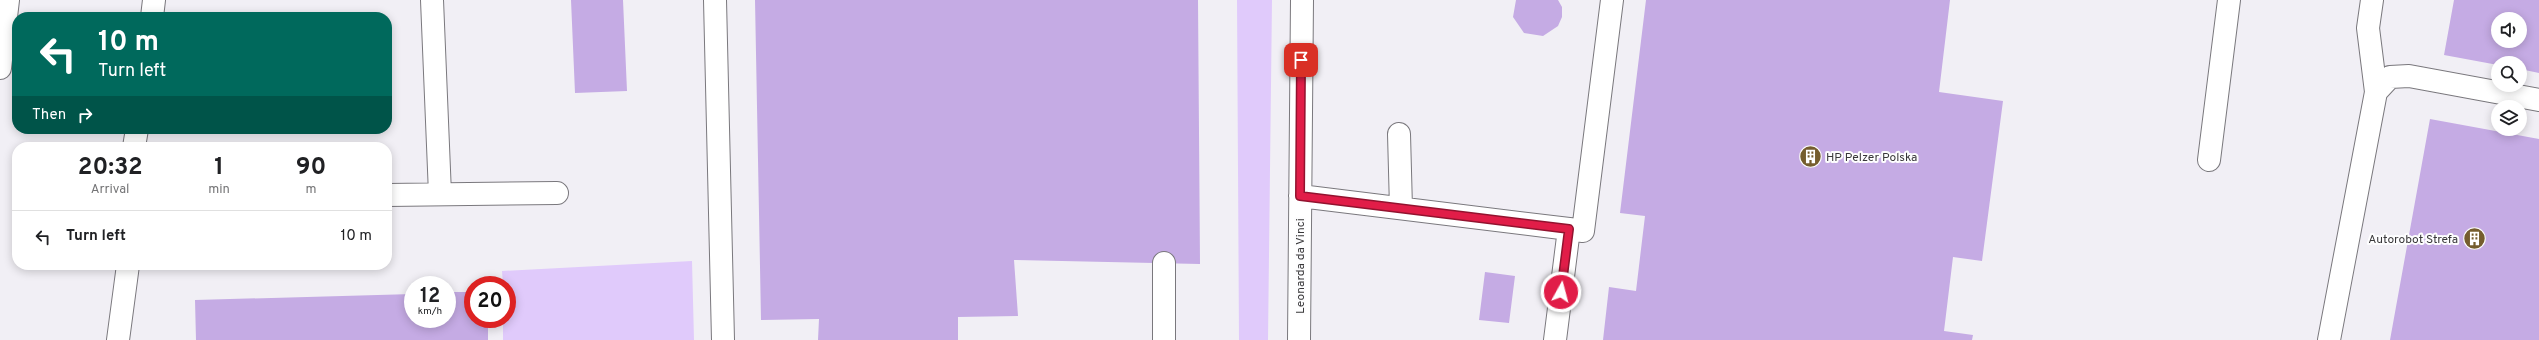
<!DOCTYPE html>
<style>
:root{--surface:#fff;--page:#f6f6f6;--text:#202124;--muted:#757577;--line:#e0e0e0}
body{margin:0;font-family:Overpass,sans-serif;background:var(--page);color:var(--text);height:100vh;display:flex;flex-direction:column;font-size:15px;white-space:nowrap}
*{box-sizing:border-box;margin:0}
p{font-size:13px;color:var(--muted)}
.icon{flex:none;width:22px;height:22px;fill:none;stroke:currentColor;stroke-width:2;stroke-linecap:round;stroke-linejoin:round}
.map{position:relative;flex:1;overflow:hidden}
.panel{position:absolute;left:12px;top:142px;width:380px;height:128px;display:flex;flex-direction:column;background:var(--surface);border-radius:16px;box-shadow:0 2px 10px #0003}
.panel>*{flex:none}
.guide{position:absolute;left:12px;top:12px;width:380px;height:122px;border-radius:16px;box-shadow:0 2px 10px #0003;background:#00695c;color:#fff;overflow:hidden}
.fabs{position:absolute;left:2491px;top:12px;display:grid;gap:8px}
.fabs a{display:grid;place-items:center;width:36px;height:36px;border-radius:50%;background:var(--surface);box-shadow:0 2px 10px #0003;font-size:20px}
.speed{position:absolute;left:404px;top:276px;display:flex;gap:8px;font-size:20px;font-weight:700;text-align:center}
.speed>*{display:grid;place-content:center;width:52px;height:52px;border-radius:50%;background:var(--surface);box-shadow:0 2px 10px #0003;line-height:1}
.speed small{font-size:10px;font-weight:400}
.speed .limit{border:6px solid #d22;background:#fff;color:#111}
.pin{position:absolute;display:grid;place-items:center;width:34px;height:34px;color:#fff;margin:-17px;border-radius:8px;box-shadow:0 2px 6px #0006}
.me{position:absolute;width:44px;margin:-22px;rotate:7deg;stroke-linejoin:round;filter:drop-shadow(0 0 3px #0008)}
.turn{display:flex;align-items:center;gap:14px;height:84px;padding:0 20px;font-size:18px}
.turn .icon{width:52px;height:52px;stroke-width:2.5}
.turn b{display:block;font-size:28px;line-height:34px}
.then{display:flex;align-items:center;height:38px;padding:0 20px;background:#0003;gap:8px;font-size:15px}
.eta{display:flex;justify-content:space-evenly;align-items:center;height:68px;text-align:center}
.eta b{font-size:24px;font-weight:700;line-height:28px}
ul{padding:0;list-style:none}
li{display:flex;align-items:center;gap:12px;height:52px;padding:0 20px;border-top:1px solid var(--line)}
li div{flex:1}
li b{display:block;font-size:15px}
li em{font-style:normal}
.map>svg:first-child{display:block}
</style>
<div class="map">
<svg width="2539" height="340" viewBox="0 0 2539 340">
<rect width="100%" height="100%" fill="#f1eff5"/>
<path fill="#e0cafb" d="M1237 0H1272L1268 340H1239Z
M692 261 694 340H503V319H507V285H503L502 271Z"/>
<path fill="#c5abe4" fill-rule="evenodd" d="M571 0H623L627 91 575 93Z
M755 0H1198L1200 264 1014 260 1018 316 958 317V340H818L819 319 761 320Z
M1516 0H1558L1562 7V17L1558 26 1543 36 1524 33 1513 17Z
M1646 0H1950L1939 92 2003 101 1982 261 1953 257 1944 331 1973 335 1972 340H1603L1609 287 1636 291 1645 216 1620 213Z
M2454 0H2539V73L2520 69V63H2498V65L2444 55ZM2498 19H2520V41H2498Z
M2430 119 2539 139V340H2390Z
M1485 272 1515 276 1509 323 1479 320Z
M447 292H473V319H488V340H196L195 300 413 294V319H447Z"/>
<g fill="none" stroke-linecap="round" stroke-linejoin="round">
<defs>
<path id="minor" d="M432 0 440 194
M715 0 723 340
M2372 0 2368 28 2376 92
M152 17 154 0
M0 68 8 0
M1399 134 1401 208
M134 147 137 129
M2209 160 2229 0
M387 195 557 193
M1300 196 1569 229
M118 340 128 265
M1164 340V263
M1299 340 1302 0
M1555 340 1569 229 1583 231 1612 0
M2329 340 2376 92 2390 77 2409 76 2539 100"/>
</defs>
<use href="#minor" stroke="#7a787d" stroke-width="24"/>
<use href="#minor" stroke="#fff" stroke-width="22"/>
</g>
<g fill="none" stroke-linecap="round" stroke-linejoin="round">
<defs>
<path id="route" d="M1301 60 1300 196 1569 229 1561 292"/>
</defs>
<use href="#route" stroke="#92132f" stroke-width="10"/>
<use href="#route" stroke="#e11d48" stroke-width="7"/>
</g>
<defs>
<symbol id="building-disc" viewBox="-11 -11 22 22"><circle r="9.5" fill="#755d2e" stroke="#fdfdfe"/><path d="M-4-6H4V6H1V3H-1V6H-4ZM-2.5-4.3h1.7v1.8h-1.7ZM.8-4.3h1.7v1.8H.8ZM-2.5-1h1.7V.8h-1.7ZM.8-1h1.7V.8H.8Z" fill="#fff"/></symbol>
</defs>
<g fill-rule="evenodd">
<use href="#building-disc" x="1798" y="144" width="25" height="25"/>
<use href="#building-disc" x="2462" y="226" width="25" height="25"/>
</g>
<g text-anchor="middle" stroke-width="4" stroke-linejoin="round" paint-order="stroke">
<g font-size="12" fill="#383739" stroke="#fdfdfe" text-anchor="start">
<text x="1826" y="161">HP Pelzer Polska</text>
<text x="2458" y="243" text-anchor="end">Autorobot Strefa</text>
</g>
<g font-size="12" fill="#383739" stroke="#fdfdfe">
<text transform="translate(1300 266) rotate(-90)" y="4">Leonarda da Vinci</text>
</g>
</g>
</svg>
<div class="fabs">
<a><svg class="icon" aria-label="sound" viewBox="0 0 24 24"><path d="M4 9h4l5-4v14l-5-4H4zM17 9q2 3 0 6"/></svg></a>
<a><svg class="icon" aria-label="search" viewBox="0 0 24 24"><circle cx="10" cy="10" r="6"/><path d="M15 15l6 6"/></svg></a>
<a><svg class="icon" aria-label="layers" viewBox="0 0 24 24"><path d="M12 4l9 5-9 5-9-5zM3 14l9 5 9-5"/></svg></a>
</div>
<div class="speed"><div>12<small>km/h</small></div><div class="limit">20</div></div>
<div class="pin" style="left:1301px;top:60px;background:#d93025"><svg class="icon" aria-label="arrive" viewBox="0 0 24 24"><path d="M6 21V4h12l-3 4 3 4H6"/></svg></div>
<svg class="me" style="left:1561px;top:292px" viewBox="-20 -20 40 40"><circle r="17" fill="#e11d48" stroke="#fff" stroke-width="3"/><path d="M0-11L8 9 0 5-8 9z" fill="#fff"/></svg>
<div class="guide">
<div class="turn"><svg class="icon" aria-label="left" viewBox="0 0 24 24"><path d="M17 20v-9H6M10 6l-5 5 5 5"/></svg><div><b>10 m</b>Turn left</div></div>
<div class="then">Then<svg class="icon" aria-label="right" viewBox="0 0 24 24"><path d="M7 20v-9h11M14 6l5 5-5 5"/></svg></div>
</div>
<section class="panel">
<div class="eta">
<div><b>20:32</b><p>Arrival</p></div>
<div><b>1</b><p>min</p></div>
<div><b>90</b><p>m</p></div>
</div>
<ul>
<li><svg class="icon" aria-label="left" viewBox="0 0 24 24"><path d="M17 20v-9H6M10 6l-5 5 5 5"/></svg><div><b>Turn left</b></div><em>10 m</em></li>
</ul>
</section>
</div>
